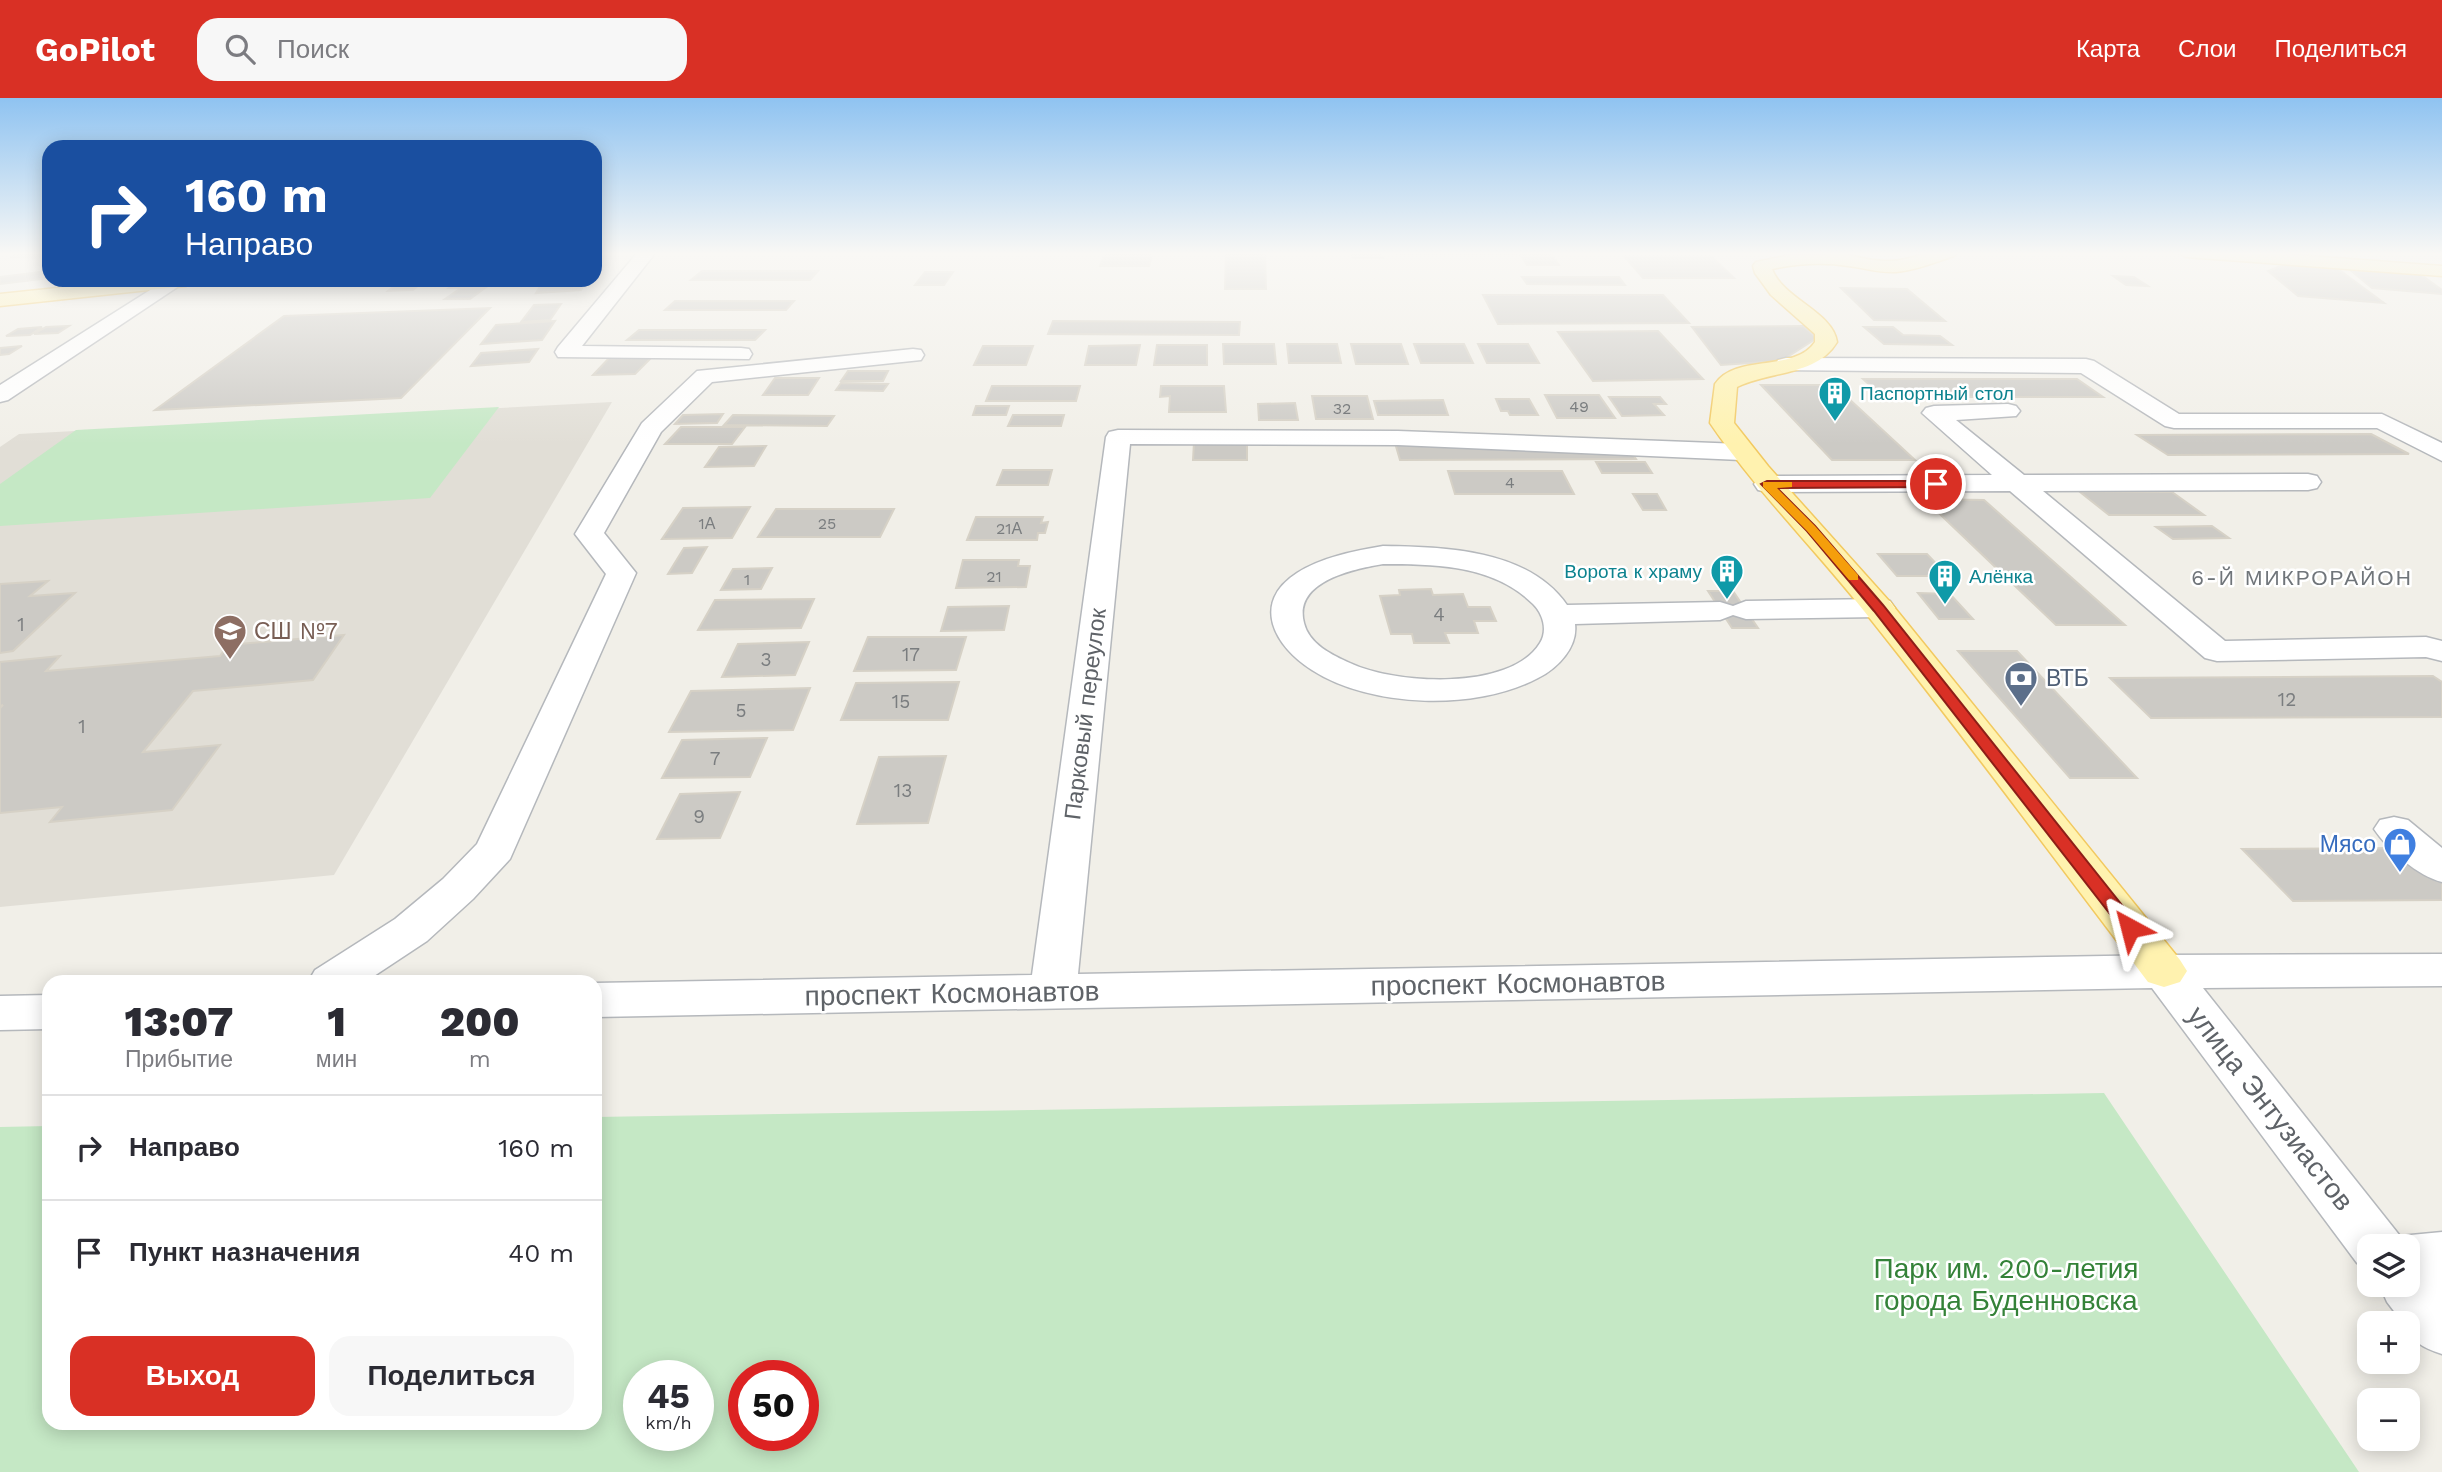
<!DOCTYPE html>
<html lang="ru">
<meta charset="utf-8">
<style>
:root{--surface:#fff;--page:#f7f7f7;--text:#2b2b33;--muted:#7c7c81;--line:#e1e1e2;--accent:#d93025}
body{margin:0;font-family:"Work Sans",sans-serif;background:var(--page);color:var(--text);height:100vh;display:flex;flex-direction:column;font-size:26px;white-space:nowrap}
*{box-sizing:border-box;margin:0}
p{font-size:23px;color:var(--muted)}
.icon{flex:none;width:38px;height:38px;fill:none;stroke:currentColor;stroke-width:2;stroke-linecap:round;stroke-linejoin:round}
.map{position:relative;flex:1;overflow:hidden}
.sheet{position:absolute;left:42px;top:877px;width:560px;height:455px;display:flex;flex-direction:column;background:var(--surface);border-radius:21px;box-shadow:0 4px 18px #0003}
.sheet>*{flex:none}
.banner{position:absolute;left:42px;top:42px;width:560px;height:147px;border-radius:21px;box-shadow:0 4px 18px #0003;background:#1a4fa0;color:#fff;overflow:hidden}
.tools{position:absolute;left:2357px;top:1136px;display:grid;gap:14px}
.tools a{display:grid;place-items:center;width:63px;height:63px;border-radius:14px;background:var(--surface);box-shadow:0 4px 18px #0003;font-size:35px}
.speed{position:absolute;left:623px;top:1262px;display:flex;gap:14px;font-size:35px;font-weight:700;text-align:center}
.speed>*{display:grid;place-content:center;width:91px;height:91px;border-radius:50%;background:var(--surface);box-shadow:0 4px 18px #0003;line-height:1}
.speed small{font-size:18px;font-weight:400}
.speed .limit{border:10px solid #d22;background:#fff;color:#111}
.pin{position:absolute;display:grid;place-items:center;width:60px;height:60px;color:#fff;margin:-30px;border:4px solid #fff;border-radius:50%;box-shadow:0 2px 7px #0007}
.me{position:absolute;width:77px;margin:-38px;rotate:322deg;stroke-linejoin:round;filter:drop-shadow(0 0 5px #0008)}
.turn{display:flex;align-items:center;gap:24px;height:147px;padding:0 28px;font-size:32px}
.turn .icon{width:91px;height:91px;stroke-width:2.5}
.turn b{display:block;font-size:49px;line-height:60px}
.eta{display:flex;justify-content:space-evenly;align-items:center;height:119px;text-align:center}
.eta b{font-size:42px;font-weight:800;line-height:49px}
.primary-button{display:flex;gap:14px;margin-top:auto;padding:14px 28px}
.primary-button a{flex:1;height:80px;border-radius:21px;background:var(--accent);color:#fff;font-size:28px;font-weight:800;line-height:80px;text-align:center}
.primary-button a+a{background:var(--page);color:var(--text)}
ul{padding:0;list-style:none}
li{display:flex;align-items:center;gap:21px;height:105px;padding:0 28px;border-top:2px solid var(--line)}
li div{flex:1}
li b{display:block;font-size:26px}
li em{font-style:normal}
header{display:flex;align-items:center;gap:42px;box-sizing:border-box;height:98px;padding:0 35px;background:var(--accent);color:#fff}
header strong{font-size:33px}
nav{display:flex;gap:38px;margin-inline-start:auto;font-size:24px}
.search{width:490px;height:63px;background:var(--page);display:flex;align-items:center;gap:18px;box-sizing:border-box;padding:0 24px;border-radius:21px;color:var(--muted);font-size:26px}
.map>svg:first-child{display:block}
</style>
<header>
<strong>GoPilot</strong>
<div class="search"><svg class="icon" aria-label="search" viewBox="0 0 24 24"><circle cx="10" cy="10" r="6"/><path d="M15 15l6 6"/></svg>Поиск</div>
<nav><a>Карта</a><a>Слои</a><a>Поделиться</a></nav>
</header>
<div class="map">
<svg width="2442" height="1374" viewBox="0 0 2442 1374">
<rect width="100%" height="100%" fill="#f1efe8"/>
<path fill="#e1ded6" d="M612 304 334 777 0 809V349L19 336Z"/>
<path fill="#c5e8c5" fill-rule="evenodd" d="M499 309 430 400 0 428V386L76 332Z
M2104 995 2359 1374H0V1029L49 1028V1325H595V1019ZM639 1278H698V1337H639ZM744 1278H803V1337H744Z"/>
<path fill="#cccac5" stroke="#d6d1c6" stroke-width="2" d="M21 154H49V158L10 159Z
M1105 154H1153L1149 168H1100Z
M1226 154H1265L1266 191H1225Z
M1350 154H1380L1383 160H1353Z
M1396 154H1513L1515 156H1397Z
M1518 154H1550L1559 167H1527Z
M1624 158H1711L1734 180H1643Z
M2283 167 2338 171 2384 205 2298 198 2268 173Z
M2349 171 2420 176 2442 192V196L2372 190Z
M49 173V180L0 186V179Z
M702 173H818L810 182H691Z
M925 174H953L944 187H915Z
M2113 178 2134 179 2148 188 2126 187Z
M1522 179H1619L1625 187 1527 186Z
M402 182H483L475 189 449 190 454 186 419 187 413 192 388 193Z
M544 182H587L581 192 536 195Z
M461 190H485L470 201H445Z
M1841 190 1907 191 1945 223 1874 222Z
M1483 197H1663L1689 225 1498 226Z
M675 203H794L786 212H665Z
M561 206 550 222 521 224 534 207Z
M490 210 401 300 155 312 284 218Z
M555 223 542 242 481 246 496 227Z
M1053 223 1240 224 1239 237 1048 236Z
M69 228 58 235 34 236 46 229Z
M1803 228 1817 240 1781 263 1721 267 1692 229Z
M42 229 30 237 6 238 18 231Z
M1864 229H1893L1903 237 1940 238 1952 247 1884 246Z
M639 232H765L755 242H627Z
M1658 233 1703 281 1593 283 1558 234Z
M1223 246H1274L1276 266H1224Z
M1287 246H1337L1341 265H1289Z
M1351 246H1401L1408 266H1356Z
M1414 246H1464L1473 265H1421Z
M1478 246H1528L1539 265H1487Z
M1140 247 1136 267H1085L1089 248Z
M1157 247H1207V267H1154Z
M22 248 9 256 0 257V250Z
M983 248H1033L1026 267H974Z
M538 251 529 264 471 268 481 255Z
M611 258H653L635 276 593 277Z
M848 273H888L883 283H841Z
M775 280H819L808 297H763Z
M1863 281H2077L2103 299H1883Z
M841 285 888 286 883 293 836 292Z
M1761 287H1834L1915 362H1832Z
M992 288H1080L1076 303H986Z
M1161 288H1224L1226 314H1169L1170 298 1160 299Z
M1545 297H1599L1615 320H1557Z
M1312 298H1367L1373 321H1316Z
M1609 299H1660L1666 306H1654L1664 317 1622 318Z
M1496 301H1529L1538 317H1510L1508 313H1501Z
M1443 302 1448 317H1378L1374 303Z
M1295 305 1298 322H1259L1258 306Z
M976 308H1009L1006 317H973Z
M723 316 717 325 675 326 683 317Z
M733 317 834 318 827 328 724 327Z
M1013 317H1064L1061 328H1008Z
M681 329H745L732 346H665Z
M2371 336 2409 356 2168 357 2137 337Z
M1194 344H1247V362H1193Z
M1625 344 1636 361 1400 362 1395 345Z
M766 348 754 368 705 369 719 349Z
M1596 364H1645L1652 375H1602Z
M1003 372H1052L1048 387H997Z
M1448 373H1562L1574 396H1455Z
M2080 394H2172L2204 417H2109Z
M1633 396H1657L1666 412H1643Z
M1924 401 1984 402 2125 527H2056Z
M750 409 732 440 662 441 683 410Z
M776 411H894L880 439H758Z
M976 419H1043L1041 425 1048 424 1045 435H1038L1037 442H967Z
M2212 428 2229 440 2173 441 2156 429Z
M707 449 692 475 668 476 684 450Z
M1878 456H1927L1948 478H1897Z
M963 462H1019L1018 468H1030L1026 489 956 490Z
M772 470 761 491 721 492 733 471Z
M48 483 30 498 75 495 13 553 0 555V486Z
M1431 491 1433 497 1463 496 1468 509H1490L1496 523H1474L1478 535H1445L1449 545H1414L1412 536H1391L1380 498 1400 497 1399 492Z
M1708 493H1733L1758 530H1732Z
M1918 495 1950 496 1973 521H1939Z
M814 501 801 530 698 532 715 502Z
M1009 508 1004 532 941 533 948 509Z
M344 537 313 582 193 593 143 654 220 647 172 712 50 724 62 709 0 715V610L3 607 0 608V564L60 558 46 573 220 558 228 547Z
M868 539H966L956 572 854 573Z
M809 544 795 577 722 579 738 546Z
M1958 553H2017L2137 680H2070Z
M2433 578 2442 584V619L2151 620 2110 580Z
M959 584 948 622H841L856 585Z
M810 590 793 632 669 634 691 593Z
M767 640 750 679 662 680 682 642Z
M946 658 928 725 857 726 879 659Z
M740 694 720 740 657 741 680 696Z
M2409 750 2442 780V802L2293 803 2242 751Z"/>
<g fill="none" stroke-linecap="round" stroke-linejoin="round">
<defs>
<path id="minor" d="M638 154H656L582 248 741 250 749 251 752 256 749 261 558 259 555 254 558 249Z
M166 182H188L8 302 0 304V287Z
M913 251 921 252 924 257 921 262 712 284 661 334 604 435 636 475 510 761 473 801 427 843 365 884H308L315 872 395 821 443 781 477 746 606 476 575 436 642 325 697 273Z
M1786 260 2086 261 2094 263 2179 316H2382L2442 345V363L2377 330H2174L2165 328 2081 275 1778 272 1775 267 1778 262Z
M2008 306 2016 308 2020 313 2016 318 1956 322 2024 377 2308 376 2317 378 2321 384 2317 390 2308 392 2043 393 2225 543 2426 539 2442 543V563L2426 559 2217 563 2205 560 2010 393 1767 394 1758 392 1754 386 1758 380 1767 378 1992 377 1922 315 1926 310 1934 308Z
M1118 332 1398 333 1741 346 1750 349 1754 354 1750 359 1741 362 1398 347 1130 346 1078 876 2164 857 2442 856V888L2203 890 2400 1138 2442 1134V1256C2427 1251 2408 1244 2408 1225H2403L2387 1204 2379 1186H2408V1148H2370V1170L2357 1165 2152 890 595 919V885L1032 877 1106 339 1109 334Z
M1383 448C1445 449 1528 451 1567 507L1720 504 1733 508 1746 503 1879 501 1890 503 1895 510 1890 517 1879 519 1746 521 1733 517 1720 522 1575 526C1578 549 1558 570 1538 580 1476 613 1371 610 1312 572 1275 549 1250 505 1297 475 1322 459 1354 453 1383 448ZM1383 466C1435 466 1494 467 1533 506 1543 516 1548 532 1540 545 1510 594 1394 586 1350 565 1332 557 1309 546 1304 525 1293 483 1354 471 1383 466Z
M2394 719 2408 722 2442 750V784C2418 778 2388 752 2374 731L2380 722Z
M49 897V931L0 932V898Z"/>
<path id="major" d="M1825 154C1847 154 1864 163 1885 163 1901 164 1914 158 1929 155 1937 152 1948 154 1957 154L1954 158C1935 164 1917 172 1896 174 1879 175 1865 170 1848 168 1824 164 1795 166 1772 171 1783 201 1833 214 1837 244 1817 278 1769 273 1737 289L1734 325 1768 368 1890 504 2180 862 2187 873 2180 884 2164 889 2148 884C2055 762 1964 638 1868 518 1816 452 1757 394 1710 325L1715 286C1736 255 1794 275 1815 244V236L1771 197 1755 175 1753 168 1756 164 1790 157H1827Z
M2177 154H2256L2442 168V178L2186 159Z
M133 182H195L186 188 0 208V196Z"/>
</defs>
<use href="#minor" stroke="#b5b8bc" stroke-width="3"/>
<use href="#major" stroke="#f2c960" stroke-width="3"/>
<use href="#minor" fill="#fff" fill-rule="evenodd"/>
<use href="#major" fill="#fff2af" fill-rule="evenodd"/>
</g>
<linearGradient id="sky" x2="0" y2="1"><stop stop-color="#8fc3f1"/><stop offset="0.45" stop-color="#f9f8f5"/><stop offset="1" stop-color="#f9f8f5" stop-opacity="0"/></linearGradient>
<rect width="2442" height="346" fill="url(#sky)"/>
<path fill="#d93025" stroke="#8d1f18" stroke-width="2" d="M1940 383V388L1936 389 1777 390 1815 428 1883 507 2137 826 2139 830 2137 834H2124L1874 513 1807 433 1761 386 1767 383Z"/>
<path fill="#f59e0b" d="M1763 384H1792V389L1777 390 1815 428 1858 477V482H1849L1807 433 1763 389Z"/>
<defs>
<symbol id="building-pin" viewBox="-11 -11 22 30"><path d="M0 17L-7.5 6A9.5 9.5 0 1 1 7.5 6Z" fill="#0f9aa8" stroke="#fff"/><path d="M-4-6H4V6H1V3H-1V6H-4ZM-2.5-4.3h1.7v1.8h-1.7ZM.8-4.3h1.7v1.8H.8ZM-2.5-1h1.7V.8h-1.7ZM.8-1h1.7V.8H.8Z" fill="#fff"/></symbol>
<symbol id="school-pin" viewBox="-11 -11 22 30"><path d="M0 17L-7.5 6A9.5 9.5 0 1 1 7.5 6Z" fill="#8d6e63" stroke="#fff"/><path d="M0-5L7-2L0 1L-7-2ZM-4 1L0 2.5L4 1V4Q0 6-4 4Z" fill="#fff"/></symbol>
<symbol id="bank-pin" viewBox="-11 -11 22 30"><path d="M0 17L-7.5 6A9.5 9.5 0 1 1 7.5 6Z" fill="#5c6f8a" stroke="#fff"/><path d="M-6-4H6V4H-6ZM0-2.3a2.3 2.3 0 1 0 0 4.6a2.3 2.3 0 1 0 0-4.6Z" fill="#fff"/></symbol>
<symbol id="shop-pin" viewBox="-11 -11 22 30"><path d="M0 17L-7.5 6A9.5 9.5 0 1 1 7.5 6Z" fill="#3f7fe0" stroke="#fff"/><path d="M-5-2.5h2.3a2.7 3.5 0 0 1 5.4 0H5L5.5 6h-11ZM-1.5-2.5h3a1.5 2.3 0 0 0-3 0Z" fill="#fff"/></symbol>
</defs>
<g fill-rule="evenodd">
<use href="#building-pin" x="1816" y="276" width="38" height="52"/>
<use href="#building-pin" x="1708" y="454" width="38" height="52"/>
<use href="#building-pin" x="1926" y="459" width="38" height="52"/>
<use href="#school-pin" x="211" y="514" width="38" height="52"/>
<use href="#bank-pin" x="2002" y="561" width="38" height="52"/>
<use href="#shop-pin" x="2381" y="727" width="38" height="52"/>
</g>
<g text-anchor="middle" stroke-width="5" stroke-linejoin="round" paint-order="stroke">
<g font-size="16" fill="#7a7d7f">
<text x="1579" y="314">49</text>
<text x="1342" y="316">32</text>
<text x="1510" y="390">4</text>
<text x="707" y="431">1А</text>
<text x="827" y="431">25</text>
<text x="1009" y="436">21А</text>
<text x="994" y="484">21</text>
<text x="747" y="487">1</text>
</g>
<g font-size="19" fill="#0d838f" stroke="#fff" text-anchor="start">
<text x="1860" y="302">Паспортный стол</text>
<text x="1702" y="480" text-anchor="end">Ворота к храму</text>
<text x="1969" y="485">Алёнка</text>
</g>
<g font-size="19" fill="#7a7d7f">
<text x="1439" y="523">4</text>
<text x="21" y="533">1</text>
<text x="911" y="563">17</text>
<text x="766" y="568">3</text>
<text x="2287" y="608">12</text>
<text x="901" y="610">15</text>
<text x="741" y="619">5</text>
<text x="82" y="635">1</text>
<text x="715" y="667">7</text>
<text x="903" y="699">13</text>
<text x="699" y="725">9</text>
</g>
<g font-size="21" letter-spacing="2" fill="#70757a" stroke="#fff">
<text x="2302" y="487">6-Й МИКРОРАЙОН</text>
</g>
<g font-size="23" fill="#785e54" stroke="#fff" text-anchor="start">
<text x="254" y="541">СШ №7</text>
</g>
<g font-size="23" fill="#4e5e75" stroke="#fff" text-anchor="start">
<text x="2046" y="588">ВТБ</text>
</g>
<g font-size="23" fill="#5f6368" stroke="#fff">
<text transform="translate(1085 616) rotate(-83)" y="8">Парковый переулок</text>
</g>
<g font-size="23" fill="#366cbe" stroke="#fff" text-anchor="end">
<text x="2376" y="754">Мясо</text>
</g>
<g font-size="28" fill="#5f6368" stroke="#fff">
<text transform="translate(1518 885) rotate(-1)" y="10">проспект Космонавтов</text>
<text transform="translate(952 895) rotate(-1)" y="10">проспект Космонавтов</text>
<text transform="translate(2271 1010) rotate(52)" y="10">улица Энтузиастов</text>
</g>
<g font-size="28" fill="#348238" stroke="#fff">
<text x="2006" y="1180">Парк им. 200-летия<tspan x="2006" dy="32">города Буденновска</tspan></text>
</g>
</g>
</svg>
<div class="tools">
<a><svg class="icon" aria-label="layers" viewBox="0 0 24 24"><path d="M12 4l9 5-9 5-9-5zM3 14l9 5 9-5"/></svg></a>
<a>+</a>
<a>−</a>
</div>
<div class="speed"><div>45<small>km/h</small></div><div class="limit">50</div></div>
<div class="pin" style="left:1936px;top:386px;background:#d93025"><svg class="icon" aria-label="arrive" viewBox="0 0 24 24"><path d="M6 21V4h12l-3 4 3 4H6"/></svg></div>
<svg class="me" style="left:2130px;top:830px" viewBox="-20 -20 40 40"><path d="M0-17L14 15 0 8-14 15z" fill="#d93025" stroke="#fff" stroke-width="4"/></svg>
<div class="banner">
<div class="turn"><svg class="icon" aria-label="right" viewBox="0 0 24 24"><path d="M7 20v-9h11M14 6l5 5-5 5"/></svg><div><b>160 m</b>Направо</div></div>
</div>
<section class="sheet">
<div class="eta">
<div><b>13:07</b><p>Прибытие</p></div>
<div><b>1</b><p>мин</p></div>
<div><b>200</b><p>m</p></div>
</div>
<ul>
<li><svg class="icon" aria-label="right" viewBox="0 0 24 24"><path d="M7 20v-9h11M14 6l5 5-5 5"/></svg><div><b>Направо</b></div><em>160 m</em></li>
<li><svg class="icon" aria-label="arrive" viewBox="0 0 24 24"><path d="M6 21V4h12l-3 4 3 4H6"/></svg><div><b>Пункт назначения</b></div><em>40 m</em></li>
</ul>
<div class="primary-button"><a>Выход</a><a>Поделиться</a></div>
</section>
</div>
